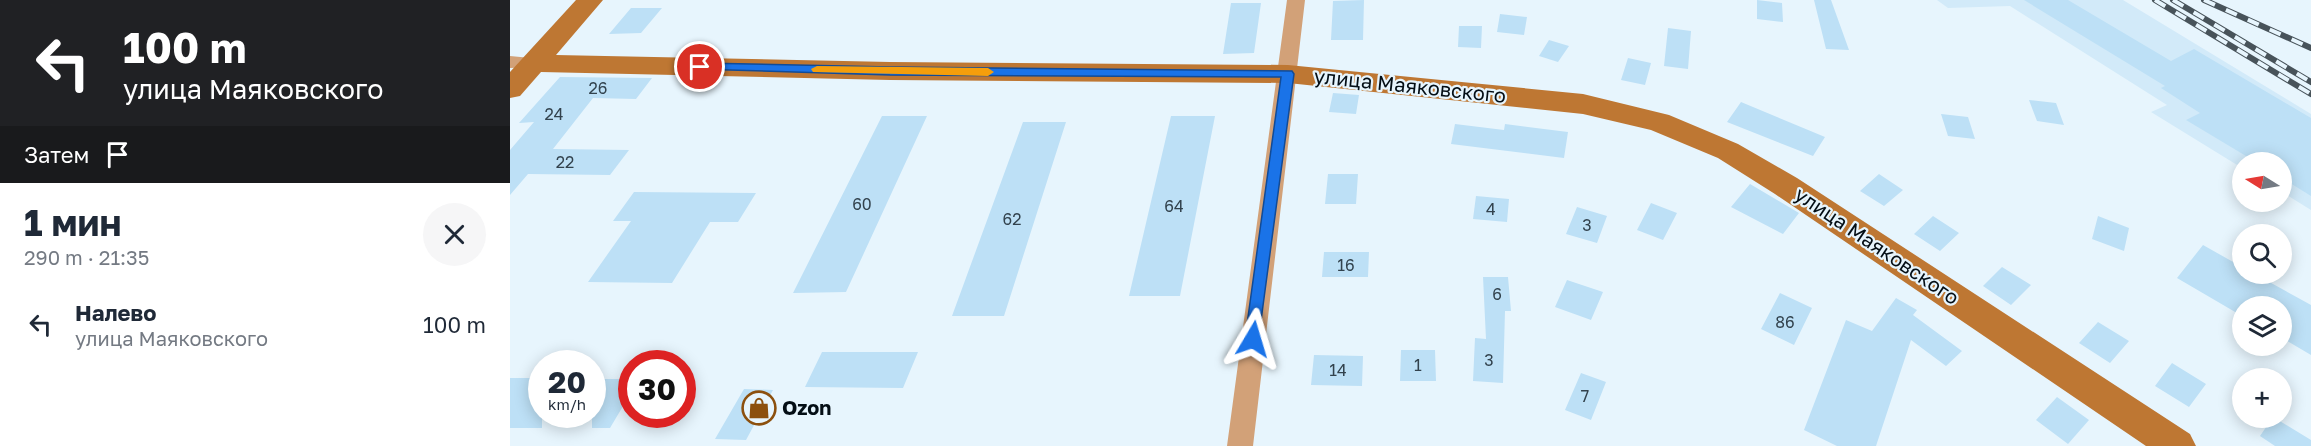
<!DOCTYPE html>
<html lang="ru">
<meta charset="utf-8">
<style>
:root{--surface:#fff;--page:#f6f6f7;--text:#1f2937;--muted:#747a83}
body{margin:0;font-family:"Golos Text",sans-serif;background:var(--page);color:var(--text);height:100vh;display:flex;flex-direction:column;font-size:22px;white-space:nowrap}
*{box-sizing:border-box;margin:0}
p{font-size:20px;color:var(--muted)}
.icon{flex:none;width:33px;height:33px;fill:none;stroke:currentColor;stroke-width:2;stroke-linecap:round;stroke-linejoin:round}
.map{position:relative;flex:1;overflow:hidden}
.side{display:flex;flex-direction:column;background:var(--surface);width:510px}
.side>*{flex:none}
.hud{background:#202124;color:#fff;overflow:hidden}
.needle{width:39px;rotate:281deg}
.buttons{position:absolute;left:1722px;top:152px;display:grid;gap:12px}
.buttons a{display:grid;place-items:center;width:60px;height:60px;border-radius:50%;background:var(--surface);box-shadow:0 3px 15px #0003;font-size:30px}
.speed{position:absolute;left:18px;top:350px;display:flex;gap:12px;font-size:30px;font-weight:700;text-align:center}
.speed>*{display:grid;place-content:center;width:78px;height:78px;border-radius:50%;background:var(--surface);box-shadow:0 3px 15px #0003;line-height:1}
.speed small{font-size:15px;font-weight:400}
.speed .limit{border:9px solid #d22;background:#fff;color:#111}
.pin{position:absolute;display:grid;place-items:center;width:51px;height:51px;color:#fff;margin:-26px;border:3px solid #fff;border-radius:50%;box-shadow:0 2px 6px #0007}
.me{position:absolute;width:66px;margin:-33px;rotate:7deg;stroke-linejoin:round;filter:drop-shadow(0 0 4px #0008)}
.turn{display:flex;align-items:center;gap:21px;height:126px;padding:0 24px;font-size:27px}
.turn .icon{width:78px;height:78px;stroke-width:2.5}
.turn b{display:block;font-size:42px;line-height:51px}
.then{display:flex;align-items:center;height:57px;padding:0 24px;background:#0003;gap:12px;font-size:22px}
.round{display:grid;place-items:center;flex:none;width:63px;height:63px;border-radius:32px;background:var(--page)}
.summary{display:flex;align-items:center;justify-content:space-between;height:102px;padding:0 24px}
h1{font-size:36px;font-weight:700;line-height:45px}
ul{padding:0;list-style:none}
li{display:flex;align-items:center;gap:18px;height:78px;padding:0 24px}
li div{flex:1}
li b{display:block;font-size:22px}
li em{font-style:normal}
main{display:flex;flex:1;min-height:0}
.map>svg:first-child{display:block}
</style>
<main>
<section class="side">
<div class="hud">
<div class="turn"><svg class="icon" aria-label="left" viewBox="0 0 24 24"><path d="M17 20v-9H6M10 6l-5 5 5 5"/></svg><div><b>100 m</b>улица Маяковского</div></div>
<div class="then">Затем<svg class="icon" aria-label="arrive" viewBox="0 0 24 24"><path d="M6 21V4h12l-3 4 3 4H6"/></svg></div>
</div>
<div class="summary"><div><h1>1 мин</h1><p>290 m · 21:35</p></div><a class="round"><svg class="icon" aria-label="close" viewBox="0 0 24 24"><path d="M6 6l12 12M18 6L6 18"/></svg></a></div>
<ul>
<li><svg class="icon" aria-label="left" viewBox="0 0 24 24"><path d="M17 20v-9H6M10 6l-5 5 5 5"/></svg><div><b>Налево</b><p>улица Маяковского</p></div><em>100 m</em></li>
</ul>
</section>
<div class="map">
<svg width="1801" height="446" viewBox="0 0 1801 446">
<rect width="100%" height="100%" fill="#e7f5fd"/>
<path fill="#d2eaf9" d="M1427 0H1613L1801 114V210L1772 192V162H1732V168L1641 112 1657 105 1500 6 1438 8Z"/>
<path fill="#bde0f6" d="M854 0 853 40H821L823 1Z
M1247 0 1272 3 1273 22 1247 19Z
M1304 0H1321L1339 50 1316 49Z
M1514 0H1558L1661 61 1684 49 1801 118V196L1772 178V162H1746L1676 120 1690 113 1651 88 1655 86Z
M721 3H751L744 53 713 54Z
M121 8H152L131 33 99 34Z
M990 14 1017 17 1014 35 987 32Z
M949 26H972L971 48 948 47Z
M1158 28 1181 31 1178 69 1154 66Z
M1039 40 1059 46 1048 62 1029 56Z
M1118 58 1141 63 1135 85 1111 80Z
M50 77 142 78 126 99 83 98 43 149 119 150 100 175 18 174 0 195V150L24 122 9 123Z
M823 93 849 95 846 114 819 112Z
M1519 100 1546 103 1554 125 1527 121Z
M1231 102 1315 137 1303 156 1217 122Z
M1431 114 1458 117 1465 139 1438 136Z
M372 116H417L336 292 283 293Z
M661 116H705L670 296H619Z
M513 122H556L494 316H442Z
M945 124 994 130 995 124 1058 132 1054 158 941 144Z
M818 174H848L846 204H815Z
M1369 174 1393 190 1374 206 1350 191Z
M1240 184 1289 213 1273 234 1221 207Z
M124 192 246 193 228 222H200L162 283 78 282 121 221H103Z
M966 196 999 199 997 222 963 219Z
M1141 203 1167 213 1153 240 1127 230Z
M1067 207 1097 216 1087 243 1056 234Z
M1423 216 1449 233 1430 251 1404 234Z
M1588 216 1619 228 1614 251 1582 239Z
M1693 245 1732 267V273H1743L1801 305V355L1772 338V306H1732V316L1667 278Z
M814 252H859L858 277H812Z
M1492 267 1521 285 1501 305 1473 286Z
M973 277H998L1001 311H995L993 383 963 381 965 338 976 339Z
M1057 280 1093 292 1081 320 1045 307Z
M1270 293 1302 308 1284 345 1251 329Z
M1386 298 1407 310 1403 315 1452 351 1436 366 1401 340 1366 446H1327L1294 430 1336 320 1362 331Z
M1588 322 1619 341 1600 363 1569 343Z
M891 350H925L926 381H890Z
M312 352H408L393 388 295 387Z
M804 355 853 356 852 386 801 385Z
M1662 363 1696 384 1679 407 1645 386Z
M1071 373 1096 382 1081 420 1055 410Z
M0 378H32V428H0Z
M82 379H122V391L100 428H82Z
M234 389 263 390 236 440 205 439Z
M1547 397 1579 420 1558 444 1526 420Z
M1763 417 1801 440V446H1765L1750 436Z"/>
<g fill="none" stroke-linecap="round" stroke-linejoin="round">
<path fill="#d2a178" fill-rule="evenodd" d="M777 0H795L743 446H717Z
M0 56 31 59 34 63 31 67 0 68Z"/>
<path fill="#be7733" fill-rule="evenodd" d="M66 0H93L46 55 380 62 778 65 972 84 1073 94 1159 115 1228 144 1287 178 1680 434 1686 446H1636L1265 194 1208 158 1141 130 1073 114 778 83 380 80 31 72 10 96 0 98V72Z"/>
<defs>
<path id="rail" d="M1645 0 1801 94
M1663 0 1801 82
M1694 0 1801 48"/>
</defs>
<use href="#rail" stroke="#48535a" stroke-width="6"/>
<use href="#rail" stroke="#e7f5fd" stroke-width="4" stroke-dasharray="12" stroke-linecap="butt"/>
</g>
<path fill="#1a73e8" stroke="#114b97" stroke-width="1.5" d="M190 63 380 67 782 71 784 74 748 343 743 345 737 343 735 339 771 77 380 75 186 69V64Z"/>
<path fill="#f59e0b" d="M307 66 478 68 484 72 478 76 303 72 301 69Z"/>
<defs>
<symbol id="shop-ring" viewBox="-11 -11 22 22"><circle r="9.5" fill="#e7f5fd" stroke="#8c500e" stroke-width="1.5"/><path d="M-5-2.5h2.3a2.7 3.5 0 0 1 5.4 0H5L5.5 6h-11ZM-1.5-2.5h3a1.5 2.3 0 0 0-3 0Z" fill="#8c500e"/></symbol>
</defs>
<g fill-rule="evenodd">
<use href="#shop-ring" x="230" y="389" width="38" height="38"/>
</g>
<g text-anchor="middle" stroke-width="4.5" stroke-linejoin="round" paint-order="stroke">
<g font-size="16" fill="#32424d">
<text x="88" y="94">26</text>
<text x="44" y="120">24</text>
<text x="55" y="168">22</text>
<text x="352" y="210">60</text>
<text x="664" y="212">64</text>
<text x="981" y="215">4</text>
<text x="502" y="225">62</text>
<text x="1077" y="231">3</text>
<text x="836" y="271">16</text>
<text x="987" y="300">6</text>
<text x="1275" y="328">86</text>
<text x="979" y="366">3</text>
<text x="908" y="371">1</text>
<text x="828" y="376">14</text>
<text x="1075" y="402">7</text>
</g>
<g font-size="20" fill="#040e15" stroke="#e7f5fd">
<text transform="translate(900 86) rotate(6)" y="7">улица Маяковского</text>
<text transform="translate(1367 246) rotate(34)" y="7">улица Маяковского</text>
</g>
<g font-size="20" font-weight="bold" fill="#040e15" stroke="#e7f5fd" text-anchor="start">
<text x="272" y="415">Ozon</text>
</g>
</g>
</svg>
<div class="buttons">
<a><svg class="needle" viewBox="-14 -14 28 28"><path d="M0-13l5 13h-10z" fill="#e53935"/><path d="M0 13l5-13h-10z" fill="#747a83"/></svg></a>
<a><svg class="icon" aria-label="search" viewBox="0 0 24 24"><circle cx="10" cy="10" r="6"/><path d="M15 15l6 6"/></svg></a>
<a><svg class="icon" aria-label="layers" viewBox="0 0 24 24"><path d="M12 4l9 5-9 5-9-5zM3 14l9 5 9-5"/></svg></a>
<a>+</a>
</div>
<div class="speed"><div>20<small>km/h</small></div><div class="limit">30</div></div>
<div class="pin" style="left:190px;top:67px;background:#d93025"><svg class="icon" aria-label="arrive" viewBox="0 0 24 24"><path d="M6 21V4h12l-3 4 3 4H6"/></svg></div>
<svg class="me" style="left:743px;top:339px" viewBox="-20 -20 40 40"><path d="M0-17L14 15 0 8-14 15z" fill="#1a73e8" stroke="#fff" stroke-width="4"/></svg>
</div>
</main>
